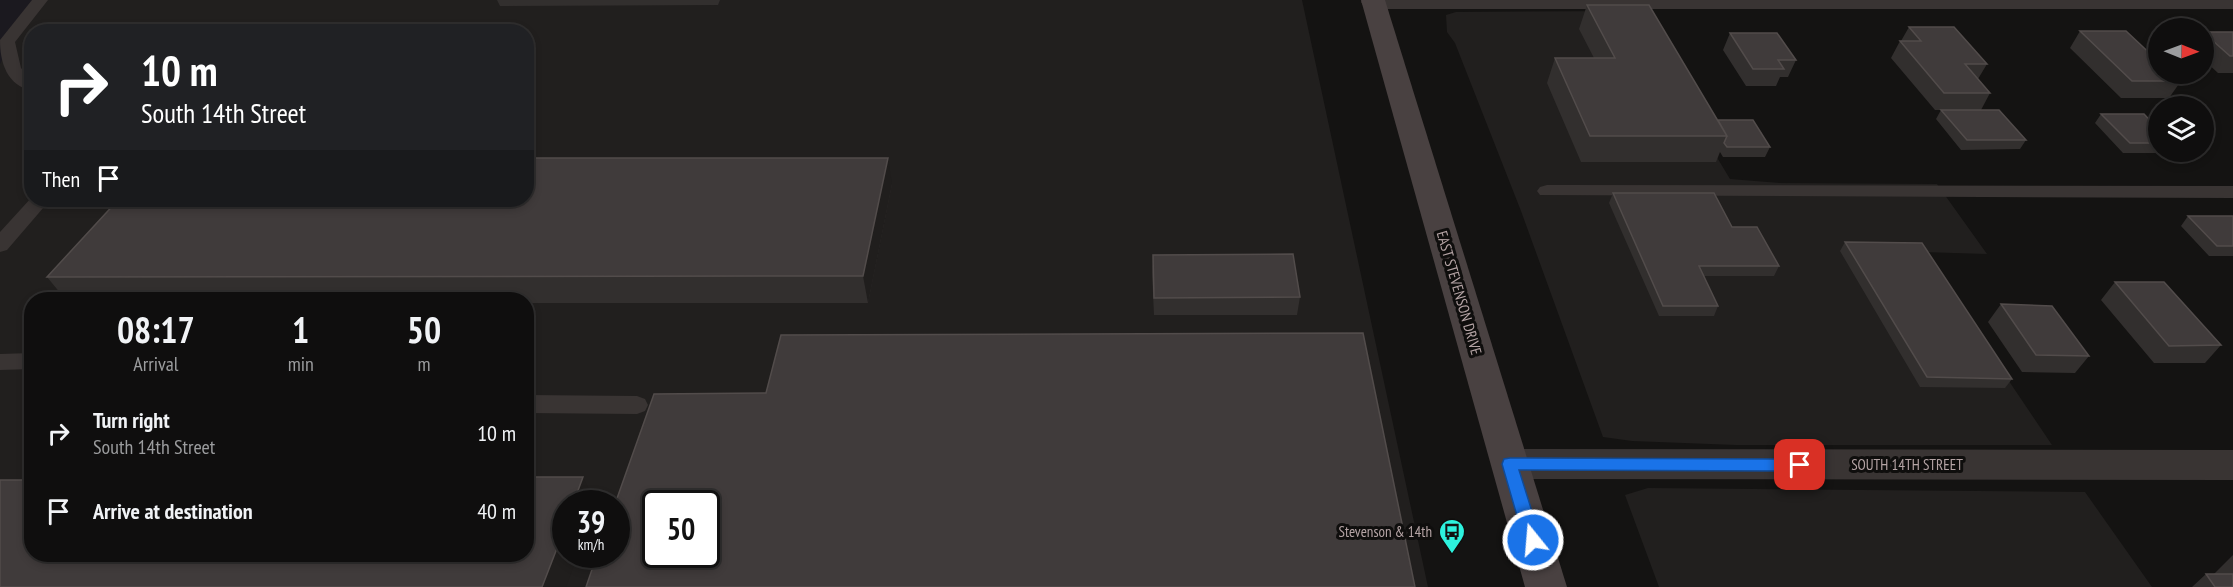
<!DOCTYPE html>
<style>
:root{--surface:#0f0e0e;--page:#181717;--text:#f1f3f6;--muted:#9b9c9e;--line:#2f2e2e}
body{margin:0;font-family:"PT Sans Narrow",sans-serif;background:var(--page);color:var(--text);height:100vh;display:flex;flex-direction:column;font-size:22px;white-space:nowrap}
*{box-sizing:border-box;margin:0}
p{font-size:20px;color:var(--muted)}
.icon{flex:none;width:33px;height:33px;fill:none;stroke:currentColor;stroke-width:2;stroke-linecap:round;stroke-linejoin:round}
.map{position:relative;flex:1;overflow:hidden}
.drawer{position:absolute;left:24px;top:292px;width:510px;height:270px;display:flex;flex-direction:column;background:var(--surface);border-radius:24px;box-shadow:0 3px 9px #0003,0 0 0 2px var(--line)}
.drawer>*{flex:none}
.banner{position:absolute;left:24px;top:24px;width:510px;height:183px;border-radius:24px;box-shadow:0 3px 9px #0003,0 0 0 2px var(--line);background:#202124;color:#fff;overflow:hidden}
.needle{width:39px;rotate:91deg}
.buttons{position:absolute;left:2148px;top:18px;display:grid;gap:12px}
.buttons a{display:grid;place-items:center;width:66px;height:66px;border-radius:50%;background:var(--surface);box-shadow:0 3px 9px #0003,0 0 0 2px var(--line);font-size:30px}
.speed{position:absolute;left:552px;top:490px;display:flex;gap:12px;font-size:30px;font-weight:700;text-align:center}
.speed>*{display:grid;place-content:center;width:78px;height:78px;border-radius:50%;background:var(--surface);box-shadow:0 3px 9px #0003,0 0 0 2px var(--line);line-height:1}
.speed small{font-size:15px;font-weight:400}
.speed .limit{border:3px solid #111;border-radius:9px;background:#fff;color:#111}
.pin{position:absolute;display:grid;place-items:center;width:51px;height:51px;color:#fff;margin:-26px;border-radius:12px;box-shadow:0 3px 9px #0006}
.me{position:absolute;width:66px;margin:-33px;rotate:343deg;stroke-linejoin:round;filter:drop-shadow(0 0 4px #0008)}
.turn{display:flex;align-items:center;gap:21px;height:126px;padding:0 18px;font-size:27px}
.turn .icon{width:78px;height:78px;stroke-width:2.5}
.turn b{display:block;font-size:42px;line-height:51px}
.then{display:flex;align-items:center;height:57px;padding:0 18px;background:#0003;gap:12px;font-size:22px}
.eta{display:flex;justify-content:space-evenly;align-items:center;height:102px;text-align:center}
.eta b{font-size:36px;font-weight:700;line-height:42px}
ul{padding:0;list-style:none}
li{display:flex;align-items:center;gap:18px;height:78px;padding:0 18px}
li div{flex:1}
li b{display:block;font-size:22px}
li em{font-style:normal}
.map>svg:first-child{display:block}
</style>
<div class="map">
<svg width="2233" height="587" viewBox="0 0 2233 587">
<rect width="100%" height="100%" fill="#141312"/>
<path fill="#211f1e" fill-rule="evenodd" d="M0 0H1302L1428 587H0ZM32 32H526V200H32ZM32 300H526V555H32ZM566 504H616V555H566ZM656 504H706V555H656Z
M1629 11 1730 179 1780 183 1937 184 1987 254 1922 252 2052 445H1736L1632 441 1603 437 1521 211 1455 43 1447 32 1446 15 1456 12Z
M1648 488 2085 492 2152 587H1659L1625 495Z"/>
<path fill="#1b191f" d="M0 0H32L0 64Z"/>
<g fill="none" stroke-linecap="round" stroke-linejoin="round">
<path fill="#393433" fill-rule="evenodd" d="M32 0H48L15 42 21 68 32 79V91C7 85 0 63 0 40Z
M1547 185 2233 186V198L1540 195 1537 191 1540 187Z
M32 197V200H50L7 250 0 252V232Z
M32 353V369L0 370V354Z
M526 395 637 396 645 399 648 405 645 411 637 414 526 413Z"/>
<path fill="#393433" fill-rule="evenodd" d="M1362 0H2233V9H1373L1364 7 1361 2Z
M1510 449 2233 450V480L1510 479 1497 475 1491 464 1497 453Z"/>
<path fill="#494141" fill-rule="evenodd" d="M1361 0H1385L1567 587H1525Z"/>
</g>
<path fill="#322f2e" d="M497 0H720L718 5 500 6Z
M1587 5 1718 120 1770 147 1765 157H1723L1720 152 1716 162H1581L1547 83 1555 58H1594L1579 29Z
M1909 27 1987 64 1978 79 1990 93 1981 110 2026 140 2020 149 1961 150 1936 119 1941 110H1935L1891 58 1900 41H1901Z
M2080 31 2181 81 2169 98H2121L2070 48Z
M2204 32H2233V73H2218L2204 60Z
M1730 33 1796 60 1788 77H1780L1776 86H1746L1723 50Z
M2101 114 2158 129V152H2167L2166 153H2123L2095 123Z
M892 184 868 303H526V300H66L47 277Z
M1613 193 1732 227 1779 266 1774 276H1703L1718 306 1714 316H1659L1609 203Z
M2188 216H2233V256H2209L2181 226Z
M1845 242 2012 379 2005 388 1920 387 1840 251Z
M1153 255 1300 297 1297 315H1154L1152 273Z
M2115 282 2221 345 2205 363H2154L2101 300Z
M2001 304 2089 356 2075 373 2022 372 1988 322Z
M2233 555V587H2192L2206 574H2214Z"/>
<path fill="#201e1d" d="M888 158 892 184 868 303 863 276Z
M583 477 596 503V504H573Z
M566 525V555H578L566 587H542Z"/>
<path fill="#403b3b" stroke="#524c4b" stroke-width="1.5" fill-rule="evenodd" d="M1587 5H1649L1727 136H1590L1555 58H1615Z
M1909 27H1954L1987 64H1965L1990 93H1944L1900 41H1921Z
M2080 31H2126L2158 61V74H2172L2181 81H2132Z
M2204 32H2233V56H2230L2204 33Z
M1730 33H1777L1796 60H1778L1784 69H1753Z
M1941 110H1999L2026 140H1967Z
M2101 114H2144L2158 129V143H2130Z
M1718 120H1753L1770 147H1727L1724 143 1727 136Z
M526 158H888L863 276 47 277 118 200H526Z
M1613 193H1714L1732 227H1757L1779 266H1699L1718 306H1663Z
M2188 216H2233V246H2217Z
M1845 242 1922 243 2012 379 1927 377Z
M1293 254 1300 297 1154 298 1153 255Z
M2115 282H2164L2221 345 2169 346Z
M2001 304 2052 306 2089 356 2036 355Z
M1363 333 1415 587H586L597 555H616V504H615L654 394 766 393 781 335ZM656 504H706V555H656Z
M526 477H583L573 504H566V525L542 587H0V480H32V555H526Z
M2206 574H2233V587H2215Z"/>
<path fill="#1a73e8" stroke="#114b97" stroke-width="1.5" d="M1510 458 1800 459 1806 460 1808 465 1806 469 1800 471 1519 470 1541 540 1538 545 1533 547 1527 545 1524 540 1502 464 1504 459Z"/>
<defs>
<symbol id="bus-pin" viewBox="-11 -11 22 30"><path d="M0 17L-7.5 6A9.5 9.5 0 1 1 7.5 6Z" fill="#2df2de" stroke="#0f0e0d"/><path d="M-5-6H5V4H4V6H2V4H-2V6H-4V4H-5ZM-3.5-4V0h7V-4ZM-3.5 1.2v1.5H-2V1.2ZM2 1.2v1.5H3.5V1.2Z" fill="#111"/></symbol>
</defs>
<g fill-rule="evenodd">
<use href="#bus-pin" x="1437" y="517" width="30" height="40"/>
</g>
<g text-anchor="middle" stroke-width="6" stroke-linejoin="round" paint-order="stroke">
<g font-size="15" fill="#b5a4a5" stroke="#0f0e0d">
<text transform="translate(1459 293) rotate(74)" y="5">EAST STEVENSON DRIVE</text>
<text x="1907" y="470">SOUTH 14TH STREET</text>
</g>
<g font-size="15" fill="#b5a4a5" stroke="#0f0e0d" text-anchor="end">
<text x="1432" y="537">Stevenson &amp; 14th</text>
</g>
</g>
</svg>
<div class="buttons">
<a><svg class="needle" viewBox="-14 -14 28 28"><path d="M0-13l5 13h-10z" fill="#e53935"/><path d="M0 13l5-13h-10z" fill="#9b9c9e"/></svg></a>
<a><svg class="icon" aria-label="layers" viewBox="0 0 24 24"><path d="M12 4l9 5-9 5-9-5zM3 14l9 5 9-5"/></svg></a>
</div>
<div class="speed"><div>39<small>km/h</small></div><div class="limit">50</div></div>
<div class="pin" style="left:1800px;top:465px;background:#d93025"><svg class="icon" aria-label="arrive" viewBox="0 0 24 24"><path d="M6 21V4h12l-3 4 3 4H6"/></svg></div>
<svg class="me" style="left:1533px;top:540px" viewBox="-20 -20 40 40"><circle r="17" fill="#1a73e8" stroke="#fff" stroke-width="3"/><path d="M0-11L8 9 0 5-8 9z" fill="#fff"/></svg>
<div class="banner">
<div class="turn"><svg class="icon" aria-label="right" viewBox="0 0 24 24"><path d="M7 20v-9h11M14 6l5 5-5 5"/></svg><div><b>10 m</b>South 14th Street</div></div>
<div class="then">Then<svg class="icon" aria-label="arrive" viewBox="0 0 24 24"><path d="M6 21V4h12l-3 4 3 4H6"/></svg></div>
</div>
<section class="drawer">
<div class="eta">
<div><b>08:17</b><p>Arrival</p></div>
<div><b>1</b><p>min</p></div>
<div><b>50</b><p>m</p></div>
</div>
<ul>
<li><svg class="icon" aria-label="right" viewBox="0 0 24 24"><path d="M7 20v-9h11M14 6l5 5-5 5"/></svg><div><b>Turn right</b><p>South 14th Street</p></div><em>10 m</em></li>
<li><svg class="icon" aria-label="arrive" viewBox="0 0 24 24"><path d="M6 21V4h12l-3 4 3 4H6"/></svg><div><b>Arrive at destination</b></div><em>40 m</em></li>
</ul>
</section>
</div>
